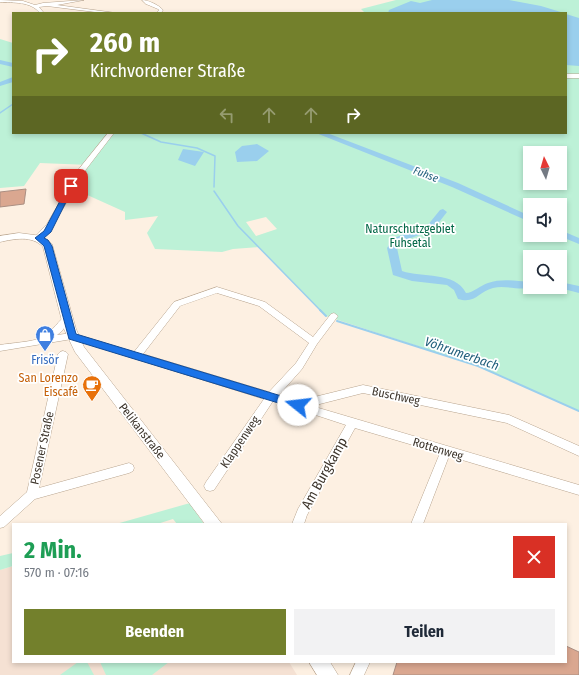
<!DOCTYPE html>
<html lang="de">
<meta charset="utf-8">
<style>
:root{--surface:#fff;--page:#f2f2f3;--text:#1f2937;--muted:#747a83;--accent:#73802c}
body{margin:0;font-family:"Fira Sans Condensed",sans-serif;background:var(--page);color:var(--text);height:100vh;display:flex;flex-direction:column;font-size:15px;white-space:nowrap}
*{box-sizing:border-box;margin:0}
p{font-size:13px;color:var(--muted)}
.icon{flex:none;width:22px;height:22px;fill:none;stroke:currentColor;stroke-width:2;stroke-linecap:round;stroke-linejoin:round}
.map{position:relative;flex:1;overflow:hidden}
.drawer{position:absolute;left:12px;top:523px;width:555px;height:140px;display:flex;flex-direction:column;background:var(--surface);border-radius:0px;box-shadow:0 2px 6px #0003}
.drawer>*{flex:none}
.top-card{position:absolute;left:12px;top:12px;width:555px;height:122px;border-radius:0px;box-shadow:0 2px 6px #0003;background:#73802c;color:#fff;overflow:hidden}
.needle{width:26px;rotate:355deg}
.controls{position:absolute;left:523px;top:146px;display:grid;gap:8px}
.controls a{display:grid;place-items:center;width:44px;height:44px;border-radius:0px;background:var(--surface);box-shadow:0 2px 6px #0003;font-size:20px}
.pin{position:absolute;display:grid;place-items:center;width:34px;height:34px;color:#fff;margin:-17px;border-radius:8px;box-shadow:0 2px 6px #0006}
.me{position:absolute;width:44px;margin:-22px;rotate:286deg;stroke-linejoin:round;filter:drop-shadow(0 0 3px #0008)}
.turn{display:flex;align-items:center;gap:14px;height:84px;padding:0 12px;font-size:18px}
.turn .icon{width:52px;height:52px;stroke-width:2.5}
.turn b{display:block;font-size:28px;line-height:34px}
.lanes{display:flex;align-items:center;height:38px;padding:0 12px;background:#0003;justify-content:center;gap:20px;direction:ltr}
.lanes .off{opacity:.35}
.round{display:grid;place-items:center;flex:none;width:42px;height:42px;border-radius:0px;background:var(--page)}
.overview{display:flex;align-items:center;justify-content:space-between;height:68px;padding:0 12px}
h1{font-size:24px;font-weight:700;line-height:30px;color:#1e9e55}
.cta{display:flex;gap:8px;margin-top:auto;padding:8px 12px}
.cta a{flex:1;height:46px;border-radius:0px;background:var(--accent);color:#fff;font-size:16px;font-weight:700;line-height:46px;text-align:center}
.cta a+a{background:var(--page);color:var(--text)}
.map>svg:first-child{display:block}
</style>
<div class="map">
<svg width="579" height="675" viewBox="0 0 579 675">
<rect width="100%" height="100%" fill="#fdf0e2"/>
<path fill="#f5e1d3" d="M13 566V662H289L297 675H0V570Z"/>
<path fill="#bdf1d7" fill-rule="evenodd" d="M396 0H579V411L478 366 326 316 259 247 233 249 222 252 155 249 147 233 158 216 125 220V212L74 189 89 165 40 163 24 186 0 188V39L13 43V133H566V13H365L361 9ZM530 153H560V183H530ZM530 205H560V235H530ZM266 217 277 229 256 236 246 222ZM530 257H560V287H530Z
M190 503 204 524H177L173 519 157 524H116Z
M13 553V566L0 570V556Z
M78 662H87L94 675H60Z
M100 662H169L152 675H106Z"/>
<path fill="#9acfed" d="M432 0H509L541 6 564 13H388L389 10 411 1 420 3Z
M566 14 579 18V66L566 65Z
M257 144 269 151 257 161 237 162 235 152 242 146Z
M183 149 204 152 195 166 178 160Z"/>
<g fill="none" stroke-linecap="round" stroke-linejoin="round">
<path stroke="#9acfed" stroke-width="1.5" d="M0 113 13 104
M141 133 161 142 197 148 215 156 214 187
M214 191 238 226 321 311"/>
<path stroke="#9acfed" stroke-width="2" d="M320 310 326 316
M337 321 478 366 579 411"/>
<path fill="#9acfed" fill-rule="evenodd" d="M0 60 13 63V67L0 64Z
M13 77V82L0 86V82Z
M316 133H327L458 183 530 216V222L452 187Z
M443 209 447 212 433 230 400 242 397 248 402 271C422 278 455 271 466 293 473 293 481 285 488 283 502 278 516 281 530 282V287H534C520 291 506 285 493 288 478 292 476 304 458 299L454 290 447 285 412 281 393 275 387 248 394 238 427 226 440 210Z
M560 230 579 238V244L557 235H560Z
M560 282 579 286V293L556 287H560Z"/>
</g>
<path fill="#daa790" stroke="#aa8e82" d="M26 189 24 204 0 207V192Z
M566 646 579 652V675H393L397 662H566Z"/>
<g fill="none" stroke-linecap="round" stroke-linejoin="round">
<defs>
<path id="minor" d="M0 0 23 1 35 5 43 3 84 0 57 5 116 13H103L47 6 39 7 44 13H40C30 1 14 3 0 2Z
M142 0C148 0 159 5 163 10L161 13H157L159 10 158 9 146 4Z
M566 74H579V78H566Z
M108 133H114L84 172 54 224 41 240H35L34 238 47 224 78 170Z
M217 287 265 302 313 337 331 314 334 313 338 316 317 344 302 369 279 395 298 401 363 385 509 415 579 446V456L507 423 363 393 312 406 579 485V495L449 456 423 524H411L440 453 355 428 307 515 304 524H292L298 509 346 425 273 401 214 490 210 491 206 490 204 486 206 482 264 399 72 339 0 351V345C11 343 32 342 41 338 51 334 61 317 67 315L71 318 62 331 57 335 72 333 134 352 174 302ZM217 293 259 306 309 343 296 363 269 392 143 354 180 306Z
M63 351 66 352 68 354 39 488 129 463 133 465 134 468 133 471 129 473 35 499 4 527 0 528V516L27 492 58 354 60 352Z
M356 662H370L364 675H350Z"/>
<path id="major" d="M19 233 42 236 52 244 76 329 84 347 222 524H205L75 352 64 329 43 247C32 235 14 239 0 242V236Z
M309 662H330L338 675H317Z"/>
</defs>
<use href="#minor" stroke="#b8a48e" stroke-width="1"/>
<use href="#major" stroke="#b8a48e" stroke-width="1"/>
<use href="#minor" fill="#fff" fill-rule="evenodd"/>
<use href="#major" fill="#fff" fill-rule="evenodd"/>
</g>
<path fill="#1a73e8" stroke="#114b97" d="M71 184 74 186 51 232 44 238 48 240 52 246 76 334 298 401 302 402 303 405 302 408 298 409 69 339 44 246 35 238 44 231 68 186Z"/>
<defs>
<symbol id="shop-pin" viewBox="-11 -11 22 30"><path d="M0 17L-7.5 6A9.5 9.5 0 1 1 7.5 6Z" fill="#3f7fe0" stroke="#fff"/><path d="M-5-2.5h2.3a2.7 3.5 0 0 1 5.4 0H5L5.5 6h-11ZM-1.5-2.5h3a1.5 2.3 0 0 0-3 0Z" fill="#fff"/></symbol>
<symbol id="cafe-pin" viewBox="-11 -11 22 30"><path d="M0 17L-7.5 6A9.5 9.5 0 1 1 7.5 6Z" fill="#e8710a" stroke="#fff"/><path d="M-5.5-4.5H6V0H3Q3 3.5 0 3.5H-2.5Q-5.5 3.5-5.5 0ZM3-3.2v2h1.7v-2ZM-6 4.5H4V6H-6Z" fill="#fff"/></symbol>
</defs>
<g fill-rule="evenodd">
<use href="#shop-pin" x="34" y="324" width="22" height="30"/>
<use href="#cafe-pin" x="81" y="374" width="22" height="30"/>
</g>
<g text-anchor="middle" stroke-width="3.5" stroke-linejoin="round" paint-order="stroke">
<g font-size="11" font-style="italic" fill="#1f5e7b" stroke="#fff">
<text transform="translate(426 174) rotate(21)" y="4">Fuhse</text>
</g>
<g font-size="12" fill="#036847" stroke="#fff">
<text x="410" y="233">Naturschutzgebiet<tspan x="410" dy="14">Fuhsetal</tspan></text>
</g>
<g font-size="12" fill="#366cbe" stroke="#fff">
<text x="45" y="364">Frisör</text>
</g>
<g font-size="12" fill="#c56008" stroke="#fff" text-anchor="end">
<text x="78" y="382">San Lorenzo<tspan x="78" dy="14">Eiscafé</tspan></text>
</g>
<g font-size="12" fill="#3e362d" stroke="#fff">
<text transform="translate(396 396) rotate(12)" y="4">Buschweg</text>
<text transform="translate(142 431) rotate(52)" y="4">Pelikanstraße</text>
<text transform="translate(240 442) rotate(-56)" y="4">Klappenweg</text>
<text transform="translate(42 448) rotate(-78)" y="4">Posener Straße</text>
<text transform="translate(438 449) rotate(17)" y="4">Rottenweg</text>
</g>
<g font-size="13" font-style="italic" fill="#1f5e7b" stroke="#fff">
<text transform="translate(462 353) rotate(19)" y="5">Vöhrumerbach</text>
</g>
<g font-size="14" fill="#3e362d" stroke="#fff">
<text transform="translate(324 473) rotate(-61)" y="5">Am Burgkamp</text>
</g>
</g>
</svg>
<div class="controls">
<a><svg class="needle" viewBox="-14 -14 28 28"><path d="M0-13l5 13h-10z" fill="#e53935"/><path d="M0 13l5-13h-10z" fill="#747a83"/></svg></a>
<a><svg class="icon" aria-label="sound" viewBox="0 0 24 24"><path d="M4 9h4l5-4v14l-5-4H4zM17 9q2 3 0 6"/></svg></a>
<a><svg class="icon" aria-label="search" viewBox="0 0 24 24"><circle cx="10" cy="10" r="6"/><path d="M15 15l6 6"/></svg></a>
</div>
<div class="pin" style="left:71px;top:186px;background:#d93025"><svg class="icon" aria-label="arrive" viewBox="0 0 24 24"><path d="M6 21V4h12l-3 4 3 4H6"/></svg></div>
<svg class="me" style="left:298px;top:405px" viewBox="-20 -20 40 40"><circle r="19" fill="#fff"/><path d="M0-13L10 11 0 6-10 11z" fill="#1a73e8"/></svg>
<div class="top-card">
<div class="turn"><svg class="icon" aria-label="right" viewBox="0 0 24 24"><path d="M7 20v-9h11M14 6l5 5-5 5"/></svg><div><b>260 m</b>Kirchvordener Straße</div></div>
<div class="lanes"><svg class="icon off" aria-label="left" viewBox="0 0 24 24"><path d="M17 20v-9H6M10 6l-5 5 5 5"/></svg><svg class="icon off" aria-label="ahead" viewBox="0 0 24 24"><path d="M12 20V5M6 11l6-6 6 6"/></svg><svg class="icon off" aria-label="ahead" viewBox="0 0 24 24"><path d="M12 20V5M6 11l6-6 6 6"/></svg><svg class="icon" aria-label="right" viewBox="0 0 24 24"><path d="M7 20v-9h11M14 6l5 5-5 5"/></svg></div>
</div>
<section class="drawer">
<div class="overview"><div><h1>2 Min.</h1><p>570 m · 07:16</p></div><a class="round" style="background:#d93025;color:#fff"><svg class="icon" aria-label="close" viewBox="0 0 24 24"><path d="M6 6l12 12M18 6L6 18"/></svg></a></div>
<div class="cta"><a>Beenden</a><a>Teilen</a></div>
</section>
</div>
